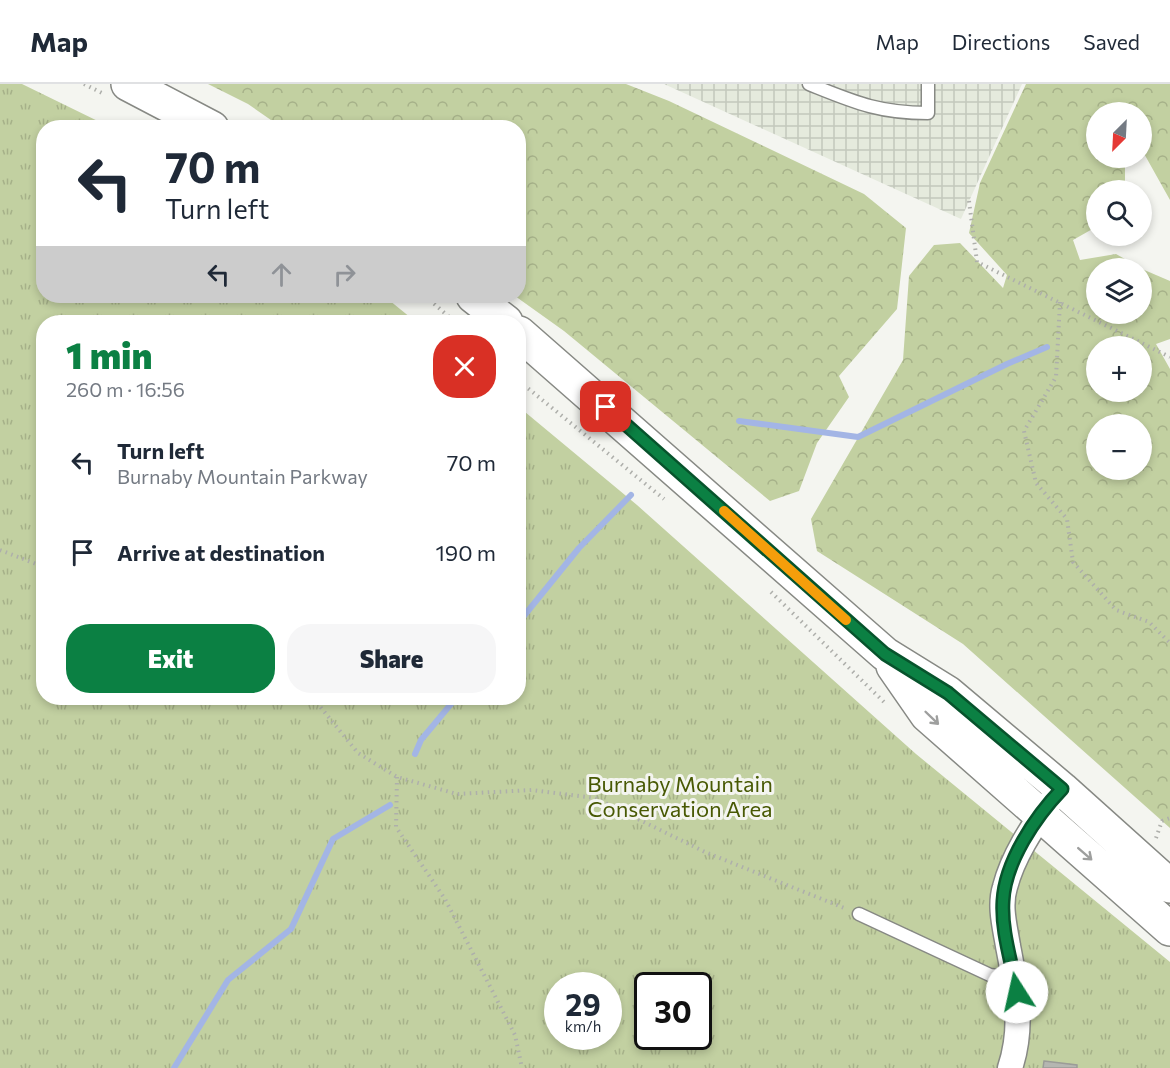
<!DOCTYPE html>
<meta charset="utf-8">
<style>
:root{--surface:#fff;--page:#f6f6f7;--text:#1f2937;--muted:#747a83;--line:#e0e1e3;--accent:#0b8043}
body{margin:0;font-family:Commissioner,sans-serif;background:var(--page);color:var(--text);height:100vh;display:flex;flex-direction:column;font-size:22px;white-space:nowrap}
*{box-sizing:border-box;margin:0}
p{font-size:20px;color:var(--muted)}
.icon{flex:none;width:33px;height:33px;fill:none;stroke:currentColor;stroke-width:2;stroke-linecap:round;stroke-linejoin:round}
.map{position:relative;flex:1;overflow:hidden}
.sheet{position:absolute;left:36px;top:231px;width:490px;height:390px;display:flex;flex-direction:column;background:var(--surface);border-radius:24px;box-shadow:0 3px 9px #0003}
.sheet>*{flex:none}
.top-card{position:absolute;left:36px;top:36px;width:490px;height:183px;border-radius:24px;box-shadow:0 3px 9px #0003;background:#fff;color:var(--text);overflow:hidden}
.needle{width:39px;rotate:204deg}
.controls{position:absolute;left:1086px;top:18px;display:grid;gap:12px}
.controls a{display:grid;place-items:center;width:66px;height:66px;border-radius:50%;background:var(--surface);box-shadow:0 3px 9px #0003;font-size:30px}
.speed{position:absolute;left:544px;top:888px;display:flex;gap:12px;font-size:30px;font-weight:700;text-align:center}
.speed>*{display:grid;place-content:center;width:78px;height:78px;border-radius:50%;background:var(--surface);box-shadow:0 3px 9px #0003;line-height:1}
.speed small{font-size:15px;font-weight:400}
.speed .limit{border:3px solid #111;border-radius:9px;background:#fff;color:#111}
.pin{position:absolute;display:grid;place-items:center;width:51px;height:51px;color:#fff;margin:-26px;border-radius:12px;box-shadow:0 3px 9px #0006}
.me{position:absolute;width:66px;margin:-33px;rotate:350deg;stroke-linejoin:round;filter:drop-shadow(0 0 4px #0008)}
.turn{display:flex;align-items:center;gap:21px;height:126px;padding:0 30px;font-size:27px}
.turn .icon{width:78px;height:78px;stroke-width:2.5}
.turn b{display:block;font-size:42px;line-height:51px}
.lanes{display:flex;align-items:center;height:57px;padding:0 30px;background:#0003;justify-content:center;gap:30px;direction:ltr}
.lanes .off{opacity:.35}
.round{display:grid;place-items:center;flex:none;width:63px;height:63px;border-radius:24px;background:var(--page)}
.head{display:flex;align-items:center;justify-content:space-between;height:102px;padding:0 30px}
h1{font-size:36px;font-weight:800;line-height:45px;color:var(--accent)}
.cta{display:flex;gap:12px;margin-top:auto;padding:12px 30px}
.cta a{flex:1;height:69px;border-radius:24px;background:var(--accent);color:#fff;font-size:24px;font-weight:800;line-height:69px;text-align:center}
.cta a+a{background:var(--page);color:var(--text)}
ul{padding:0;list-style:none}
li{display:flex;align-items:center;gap:18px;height:90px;padding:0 30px}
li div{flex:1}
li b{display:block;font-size:22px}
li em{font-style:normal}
header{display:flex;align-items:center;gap:36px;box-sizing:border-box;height:84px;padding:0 30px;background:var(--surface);border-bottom:2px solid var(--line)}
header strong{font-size:28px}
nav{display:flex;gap:33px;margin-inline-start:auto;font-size:21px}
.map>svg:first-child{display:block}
</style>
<header>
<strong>Map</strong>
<nav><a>Map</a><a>Directions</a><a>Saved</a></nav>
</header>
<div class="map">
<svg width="1170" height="984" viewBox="0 0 1170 984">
<defs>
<pattern id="industrial-grid" width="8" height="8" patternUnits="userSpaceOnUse" patternTransform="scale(1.5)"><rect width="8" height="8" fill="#e5eadd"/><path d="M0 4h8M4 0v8" fill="none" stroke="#c3c8bc"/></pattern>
<pattern id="forest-crowns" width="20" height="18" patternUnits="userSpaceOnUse" patternTransform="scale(1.5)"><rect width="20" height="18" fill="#c2d0a1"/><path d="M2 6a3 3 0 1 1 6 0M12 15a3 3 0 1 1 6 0" fill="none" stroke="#a6b189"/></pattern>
<pattern id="park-tufts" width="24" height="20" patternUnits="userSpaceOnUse" patternTransform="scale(1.5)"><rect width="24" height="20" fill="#c2d0a1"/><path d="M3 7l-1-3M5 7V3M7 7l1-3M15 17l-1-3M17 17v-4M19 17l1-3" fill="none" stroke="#a6b189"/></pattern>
</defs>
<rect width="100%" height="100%" fill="#f4f5f0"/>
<path fill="url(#industrial-grid)" d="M664 0H1022L961 135Z"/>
<path fill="url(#forest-crowns)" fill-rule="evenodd" d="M208 0H626L669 17 864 110 906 144 897 225 839 292 849 313 817 359 799 407 770 417 564 247 515 212H519V44L281 43 248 20Z
M1026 0H1170V116L1142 66V28H1096V74H1125V106H1096V143L1073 156 1080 176 1116 170 1141 184H1096V230H1142V185L1170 197V255L1156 260 1170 285V744L963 560 817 467 811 435 903 276 909 192 934 161 960 159 1003 204 1007 191 969 149 980 99ZM1142 262V308H1096V262ZM1142 340V386H1096V340Z"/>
<path fill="url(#park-tufts)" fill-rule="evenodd" d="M0 0H22L110 43 44 44V212H384L416 238H44V614H519V323L637 421 916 670 1170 878V984H0ZM558 902H609V952H558ZM648 902H699V952H648Z"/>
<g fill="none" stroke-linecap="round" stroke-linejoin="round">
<path stroke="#a3b5e5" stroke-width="6" d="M739 337 858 353 1007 280 1047 263
M519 538 579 464 631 411
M415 670 421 656 456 614
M174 984 228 896 291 845 333 755 390 721"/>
</g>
<path fill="#b5b6b1" stroke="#9b9c97" stroke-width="1.5" d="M1044 977 1077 981V984H1043Z"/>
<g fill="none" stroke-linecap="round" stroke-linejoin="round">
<defs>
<path id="lane" d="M809 0C854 18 878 29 928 29V0
M859 830 990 891 1014 894"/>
<path id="street" d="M1010 984C1024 942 1016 904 1008 862 1005 843 999 822 1005 803 1013 772 1032 744 1050 718"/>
<path id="secondary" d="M128 0 212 44
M473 212 506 238
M519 249 885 570 948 609 1062 705 1170 802
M893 582 927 631 1170 845"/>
</defs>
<use href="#lane" stroke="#878984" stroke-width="15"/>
<use href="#street" stroke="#878984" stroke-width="27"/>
<use href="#secondary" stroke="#878984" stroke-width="36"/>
<path stroke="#aeafab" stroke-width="4" stroke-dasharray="1.5 4.5" stroke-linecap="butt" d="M84 0 104 10
M969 117 977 178 1170 273
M425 212 455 238
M1060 218 1056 293 1024 347 1036 399 1067 435 1073 478 1116 526 1149 538 1170 559
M519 297 664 415
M0 466 44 483
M771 508 884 618
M313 614 358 669 397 693 457 710 532 706 595 714 705 768 844 824
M397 693 396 743 445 815 515 951 522 984
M1156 754 1162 737 1170 734"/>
<use href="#lane" stroke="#fff" stroke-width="12"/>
<use href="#street" stroke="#fff" stroke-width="24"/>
<use href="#secondary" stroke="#fff" stroke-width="33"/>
</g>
<defs><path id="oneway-shaft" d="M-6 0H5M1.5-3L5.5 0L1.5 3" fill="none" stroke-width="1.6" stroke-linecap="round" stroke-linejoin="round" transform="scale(1.5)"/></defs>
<g stroke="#9e9f9e">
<use href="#oneway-shaft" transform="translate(932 634) rotate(44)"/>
<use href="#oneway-shaft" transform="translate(1085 770) rotate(41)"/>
</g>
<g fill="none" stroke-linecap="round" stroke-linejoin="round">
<defs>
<path id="route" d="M606 323 885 570 948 609 1062 705C1035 733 1005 778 1003 817 1001 847 1012 879 1017 908"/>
</defs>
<use href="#route" stroke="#07532c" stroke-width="15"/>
<use href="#route" stroke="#0b8043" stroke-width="10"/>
<path stroke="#f59e0b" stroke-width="10" d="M724 427 846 536"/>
</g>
<g text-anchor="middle" stroke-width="6" stroke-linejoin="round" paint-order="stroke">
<g font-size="22" fill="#485904" stroke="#f4f5f0">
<text x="680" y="708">Burnaby Mountain<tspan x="680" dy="25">Conservation Area</tspan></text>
</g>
</g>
</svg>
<div class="controls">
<a><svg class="needle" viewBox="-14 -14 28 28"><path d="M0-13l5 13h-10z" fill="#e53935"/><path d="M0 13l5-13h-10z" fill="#747a83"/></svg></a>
<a><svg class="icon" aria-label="search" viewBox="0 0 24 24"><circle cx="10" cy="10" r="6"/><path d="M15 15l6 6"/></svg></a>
<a><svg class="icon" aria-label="layers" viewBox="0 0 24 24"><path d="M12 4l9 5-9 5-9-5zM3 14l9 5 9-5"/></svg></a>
<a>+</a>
<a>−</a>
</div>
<div class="speed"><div>29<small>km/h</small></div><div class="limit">30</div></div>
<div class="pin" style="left:606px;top:323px;background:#d93025"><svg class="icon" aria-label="arrive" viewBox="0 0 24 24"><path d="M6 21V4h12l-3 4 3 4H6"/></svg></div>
<svg class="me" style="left:1017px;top:908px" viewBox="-20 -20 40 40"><circle r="19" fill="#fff"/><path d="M0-13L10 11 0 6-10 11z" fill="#0b8043"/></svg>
<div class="top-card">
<div class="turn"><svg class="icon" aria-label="left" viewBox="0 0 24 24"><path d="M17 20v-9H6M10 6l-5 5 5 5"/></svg><div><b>70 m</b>Turn left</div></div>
<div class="lanes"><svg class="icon" aria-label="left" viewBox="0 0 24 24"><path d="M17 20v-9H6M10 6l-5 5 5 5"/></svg><svg class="icon off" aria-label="ahead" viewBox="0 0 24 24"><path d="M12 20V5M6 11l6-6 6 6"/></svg><svg class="icon off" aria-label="right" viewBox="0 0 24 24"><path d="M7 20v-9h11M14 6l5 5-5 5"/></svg></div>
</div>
<section class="sheet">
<div class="head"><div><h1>1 min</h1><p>260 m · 16:56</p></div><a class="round" style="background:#d93025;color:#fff"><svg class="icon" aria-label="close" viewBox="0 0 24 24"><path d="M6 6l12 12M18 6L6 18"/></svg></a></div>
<ul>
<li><svg class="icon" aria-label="left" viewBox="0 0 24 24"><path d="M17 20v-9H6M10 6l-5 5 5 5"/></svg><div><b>Turn left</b><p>Burnaby Mountain Parkway</p></div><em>70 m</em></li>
<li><svg class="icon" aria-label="arrive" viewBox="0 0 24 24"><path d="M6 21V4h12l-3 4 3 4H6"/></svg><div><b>Arrive at destination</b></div><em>190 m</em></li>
</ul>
<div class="cta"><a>Exit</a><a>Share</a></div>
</section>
</div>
